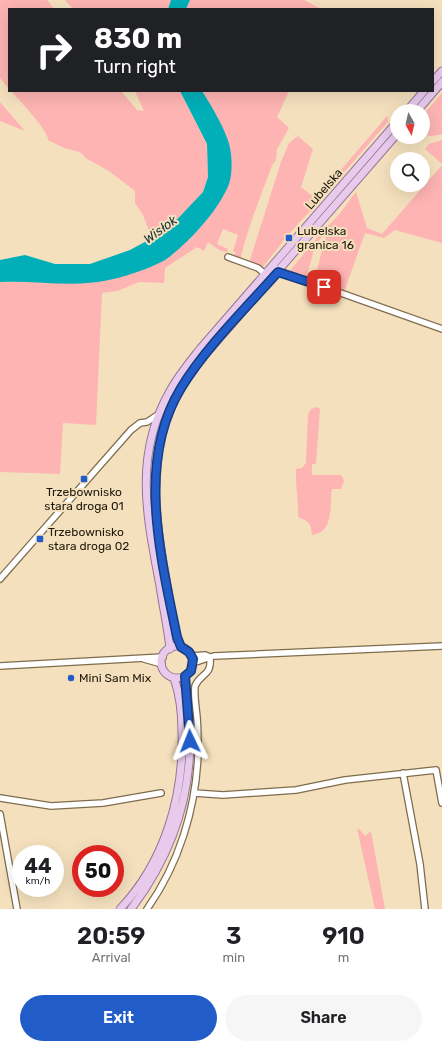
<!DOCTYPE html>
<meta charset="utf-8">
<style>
:root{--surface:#fff;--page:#f6f6f6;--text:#202124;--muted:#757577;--accent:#215cc8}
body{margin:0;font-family:Rubik,sans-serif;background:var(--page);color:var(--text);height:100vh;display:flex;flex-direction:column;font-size:15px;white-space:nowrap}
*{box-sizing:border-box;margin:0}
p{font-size:13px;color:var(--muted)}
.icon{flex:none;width:22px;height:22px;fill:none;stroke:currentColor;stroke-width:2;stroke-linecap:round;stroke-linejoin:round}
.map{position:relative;height:909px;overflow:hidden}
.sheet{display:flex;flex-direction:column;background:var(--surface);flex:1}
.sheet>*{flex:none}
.guide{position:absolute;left:8px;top:8px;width:426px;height:84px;border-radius:0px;box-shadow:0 4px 16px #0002;background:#202124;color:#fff;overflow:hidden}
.needle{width:26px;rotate:172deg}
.controls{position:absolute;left:390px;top:104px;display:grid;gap:8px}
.controls a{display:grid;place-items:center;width:40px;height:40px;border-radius:50%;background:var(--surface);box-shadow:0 4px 16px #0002;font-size:20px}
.speed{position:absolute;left:12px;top:845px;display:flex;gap:8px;font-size:20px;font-weight:700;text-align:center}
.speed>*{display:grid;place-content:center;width:52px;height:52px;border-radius:50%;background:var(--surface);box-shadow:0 4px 16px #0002;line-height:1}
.speed small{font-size:10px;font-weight:400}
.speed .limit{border:6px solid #d22;background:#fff;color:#111}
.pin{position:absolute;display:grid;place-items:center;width:34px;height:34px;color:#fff;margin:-17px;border-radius:8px;box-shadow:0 2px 6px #0006}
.me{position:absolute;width:44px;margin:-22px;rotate:358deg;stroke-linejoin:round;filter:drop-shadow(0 0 3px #0008)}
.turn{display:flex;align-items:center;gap:14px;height:84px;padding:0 20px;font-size:18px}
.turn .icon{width:52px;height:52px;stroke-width:2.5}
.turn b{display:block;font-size:28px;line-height:34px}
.eta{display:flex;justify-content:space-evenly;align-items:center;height:68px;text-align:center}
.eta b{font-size:24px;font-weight:600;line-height:28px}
.primary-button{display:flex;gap:8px;margin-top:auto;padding:8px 20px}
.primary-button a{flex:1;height:46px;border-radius:24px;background:var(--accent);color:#fff;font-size:16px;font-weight:600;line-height:46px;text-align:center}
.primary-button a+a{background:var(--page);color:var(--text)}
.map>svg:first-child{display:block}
</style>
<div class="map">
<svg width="442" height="909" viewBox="0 0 442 909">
<rect width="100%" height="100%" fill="#f4e0bd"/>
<path fill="#fdb4b2" d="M0 0H47L54 9H9V89L0 78Z
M65 0H171L168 9H73Z
M190 0H304L321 9H186Z
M11 91H121L137 110 144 111 135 91H180L207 145 208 177 203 192 167 230 152 238 143 215 135 203V191L109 171 87 159 80 152 64 148 48 140C49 131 18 99 11 91Z
M202 91H289L277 117 289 128 276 151 277 154 275 162 273 163C261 195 248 227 240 260L235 255V252L233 251 238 235 223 229 217 244 228 249 227 252 219 250 208 242 204 251 197 247 165 268 164 283 139 282 117 291 102 293 96 425 63 423 60 474 0 472V282L23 281 46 283 108 280 156 264 190 239 216 207 224 195 229 182 231 164V153L227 139Z
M442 93V134C435 136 430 137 423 134V115Z
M0 102 25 131 0 121Z
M387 116 388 122 386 124 327 192 323 189 332 178 335 169 339 172Z
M298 136 313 149 301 187 315 198 318 196 321 197 324 193 325 195 286 237 278 248 262 268 249 263 281 162 289 143Z
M442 140V164L425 149 429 144Z
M442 165V243L395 230 384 238 365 233 344 292 339 285 337 284 332 286 314 280 327 233 316 243 306 278 288 273 325 228C338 219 346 204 356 192L367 228 382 234Z
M317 407 320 409 316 464H312V475H339L342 476 344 481 341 489H332C329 505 335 532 312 535 311 522 309 522 298 517 299 501 295 485 296 469L302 468 306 463 308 414 311 409Z
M357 828 360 830 365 836 371 831 385 909H375Z"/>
<path fill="#00afb8" d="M171 0H190L186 9H168Z
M180 91H202C212 107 230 136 231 154 232 163 232 175 229 184 219 210 190 241 168 258 155 267 124 277 109 280 73 288 36 280 0 282V260L25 255 55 264H90L130 250 167 230 203 192 208 177 207 144Z"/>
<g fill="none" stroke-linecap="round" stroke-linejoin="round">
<defs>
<path id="minor" d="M228 257 258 268 265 274
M276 269 278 272 282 273 324 287 442 329
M0 579 131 430 140 423 147 422 159 414
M192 656 205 655 210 657
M144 659 162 664
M193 663 214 656 442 646
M0 666 163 657
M403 773 420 864 425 909
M194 793 223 795 296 790 345 780 436 770 442 803
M0 798 51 806 103 803 161 793
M0 814 17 909
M147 909C179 864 196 808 198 754 198 741 198 729 197 717 196 707 194 696 195 686 201 672 212 677 210 657"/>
<path id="major" d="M433 81 442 71
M407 111 424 91
M417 111 442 82
M161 662a16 16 0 1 1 32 0a16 16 0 1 1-32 0Z
M181 647C172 626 170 602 166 579 156 524 147 464 170 411 178 391 190 374 203 357L397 134
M170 649C168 628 163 607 160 586 147 517 133 456 170 391 178 376 189 363 200 349L397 122
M120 909C165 862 184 795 182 732 182 714 180 695 174 678
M131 909C169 859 190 804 190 740 189 719 185 698 185 676"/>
</defs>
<use href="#minor" stroke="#7f6c4d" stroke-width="8"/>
<use href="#major" stroke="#987596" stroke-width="9"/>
<use href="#minor" stroke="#fff" stroke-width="5.5"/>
<use href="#major" stroke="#e8caed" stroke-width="7"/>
</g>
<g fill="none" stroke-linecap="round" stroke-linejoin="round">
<defs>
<path id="route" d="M190 741 185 676 191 671 193 659 189 652 181 647 177 637C161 558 136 462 181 388 206 347 246 308 278 272L324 287"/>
</defs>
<use href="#route" stroke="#153c82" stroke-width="10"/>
<use href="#route" stroke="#215cc8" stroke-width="7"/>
</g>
<g fill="#215cc8" stroke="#f4e0bd" stroke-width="1.5">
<rect x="285" y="234" width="8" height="8" rx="2"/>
<rect x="80" y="475" width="8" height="8" rx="2"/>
<rect x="36" y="535" width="8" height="8" rx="2"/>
<circle cx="71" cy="678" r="4"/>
</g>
<g text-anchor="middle" stroke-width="4" stroke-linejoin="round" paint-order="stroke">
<g font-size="12" fill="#21190c" stroke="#f4e0bd">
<text transform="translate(324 189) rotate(-49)" y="4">Lubelska</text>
</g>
<g font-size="12" fill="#21190c" stroke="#f4e0bd" text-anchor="start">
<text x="297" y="235">Lubelska<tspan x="297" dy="14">granica 16</tspan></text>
<text x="84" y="496" text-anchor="middle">Trzebownisko<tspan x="84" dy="14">stara droga 01</tspan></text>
<text x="48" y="536">Trzebownisko<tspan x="48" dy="14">stara droga 02</tspan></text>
<text x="79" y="682">Mini Sam Mix</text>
</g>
<g font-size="13" font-style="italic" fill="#1e3637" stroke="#f4e0bd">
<text transform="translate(160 229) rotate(-36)" y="5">Wisłok</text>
</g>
</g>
</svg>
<div class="controls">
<a><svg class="needle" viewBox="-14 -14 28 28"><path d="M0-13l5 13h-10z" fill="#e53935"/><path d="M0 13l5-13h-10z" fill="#757577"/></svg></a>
<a><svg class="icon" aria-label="search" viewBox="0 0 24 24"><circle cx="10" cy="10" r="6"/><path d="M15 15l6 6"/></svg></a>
</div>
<div class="speed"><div>44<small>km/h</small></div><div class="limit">50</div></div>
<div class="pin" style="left:324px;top:287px;background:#d93025"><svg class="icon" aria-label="arrive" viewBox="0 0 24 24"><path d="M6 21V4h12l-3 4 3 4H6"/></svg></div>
<svg class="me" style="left:190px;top:741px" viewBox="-20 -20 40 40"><path d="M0-17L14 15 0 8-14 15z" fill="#215cc8" stroke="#fff" stroke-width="4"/></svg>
<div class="guide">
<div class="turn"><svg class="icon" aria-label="right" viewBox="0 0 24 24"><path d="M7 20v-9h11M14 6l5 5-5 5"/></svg><div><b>830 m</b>Turn right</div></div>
</div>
</div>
<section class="sheet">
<div class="eta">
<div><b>20:59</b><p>Arrival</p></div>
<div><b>3</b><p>min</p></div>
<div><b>910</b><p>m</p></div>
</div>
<div class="primary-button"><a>Exit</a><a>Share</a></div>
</section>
